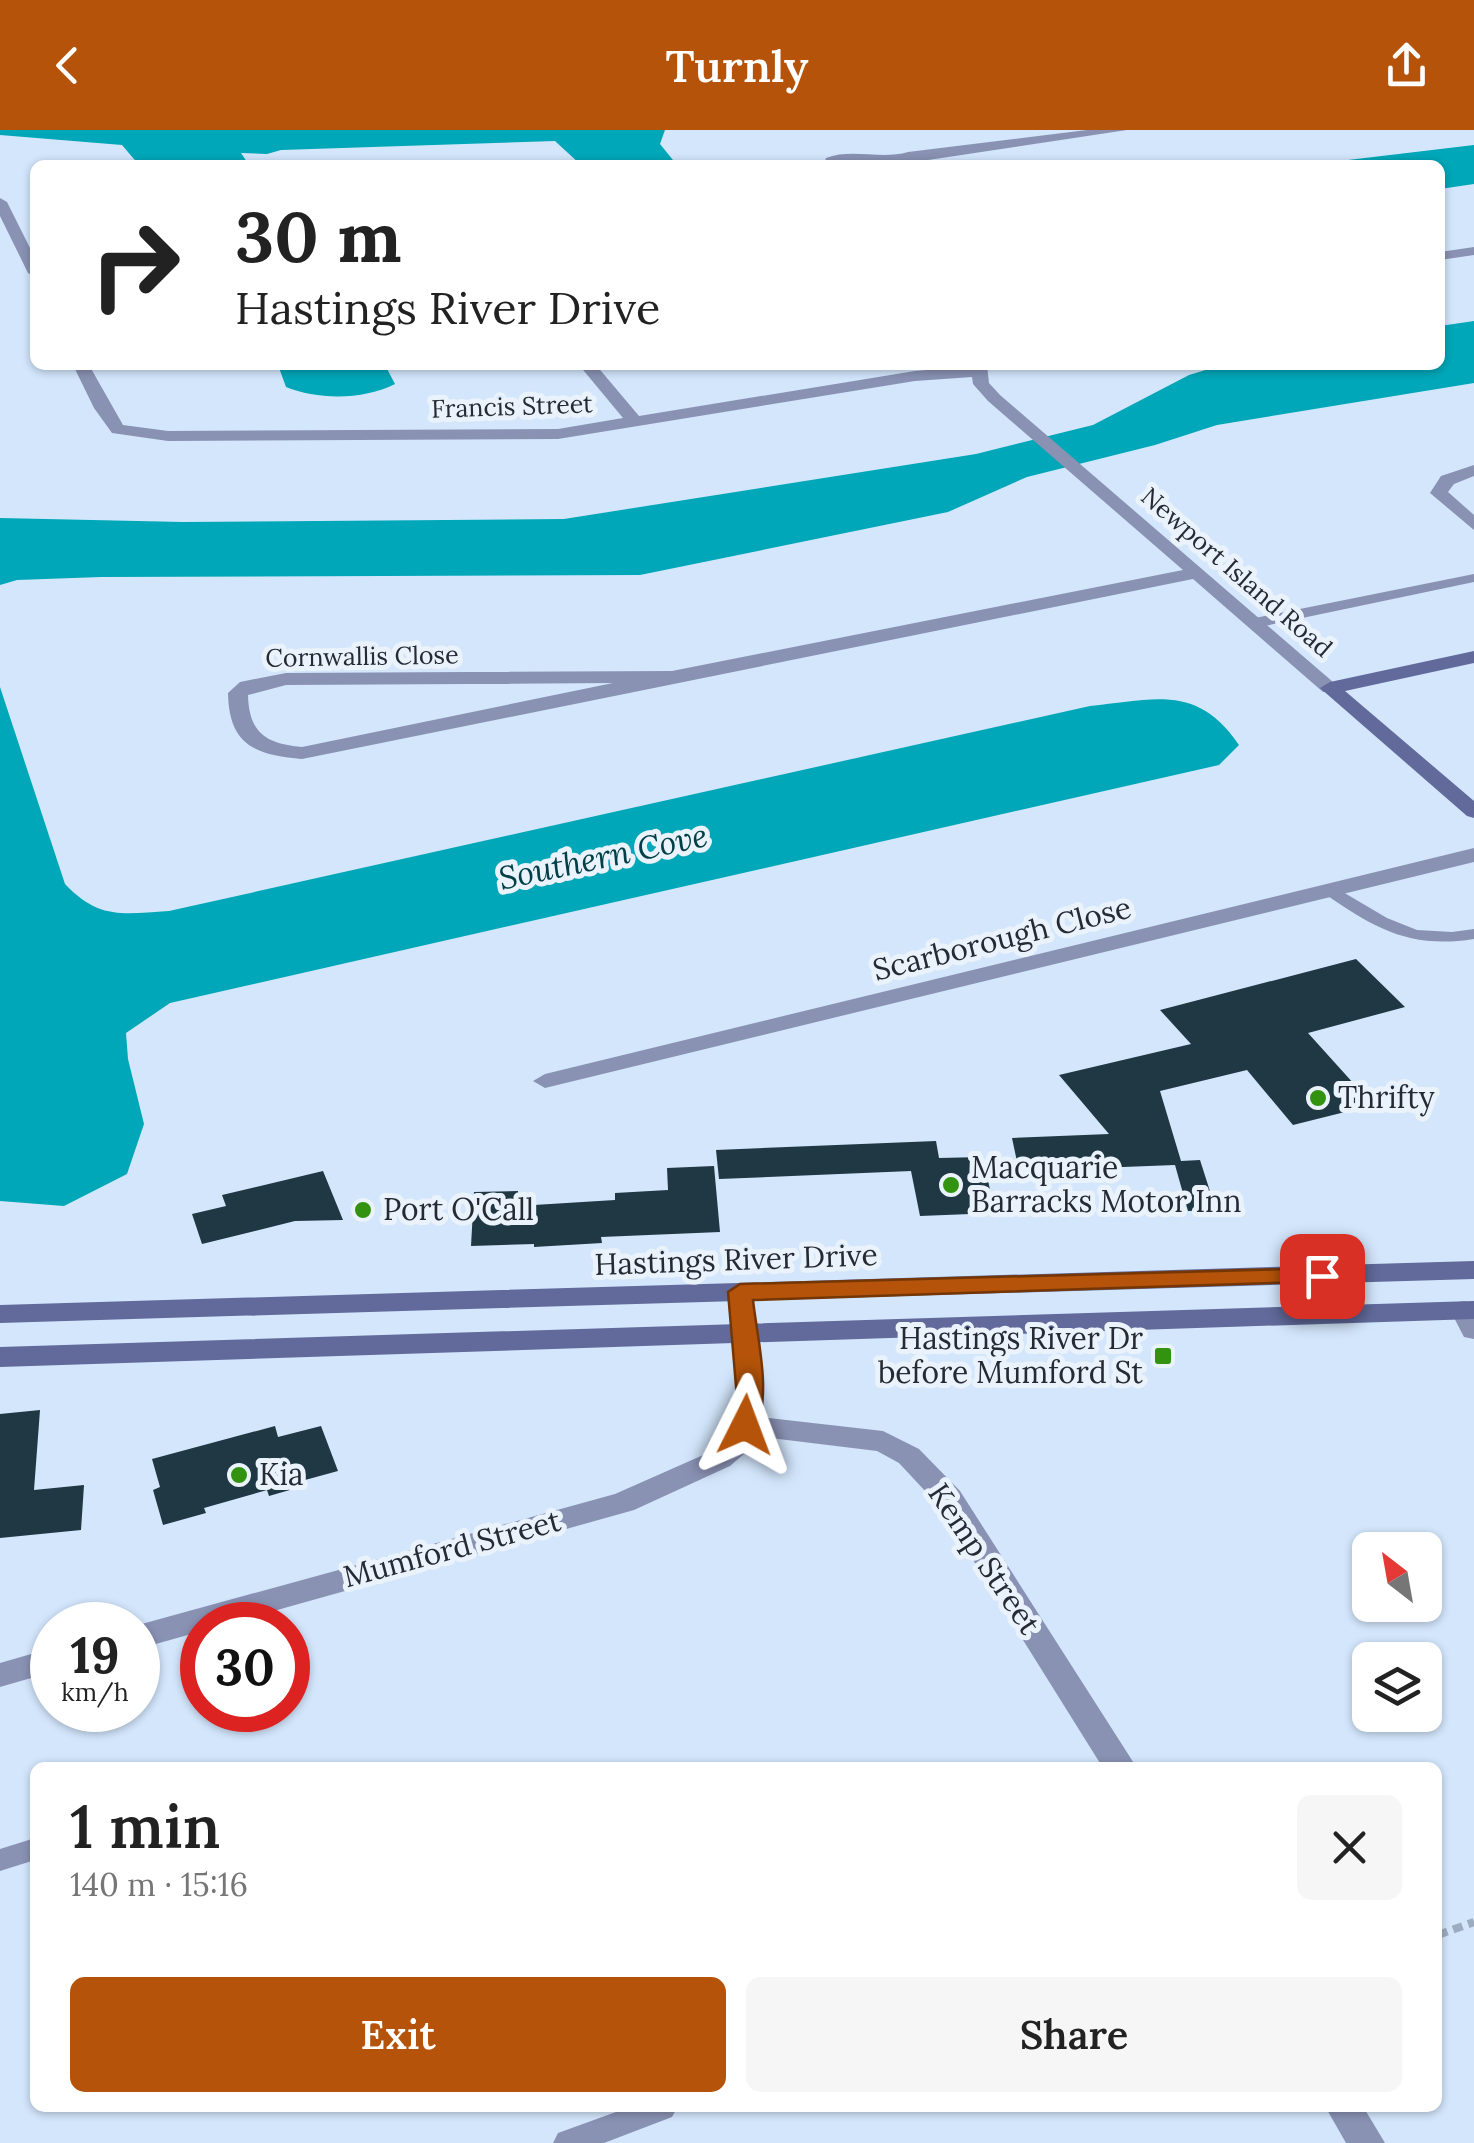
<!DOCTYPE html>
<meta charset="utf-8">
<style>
:root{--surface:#fff;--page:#f6f6f6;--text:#222;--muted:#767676;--accent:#b45309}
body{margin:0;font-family:Lora,serif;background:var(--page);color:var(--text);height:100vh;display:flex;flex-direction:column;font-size:38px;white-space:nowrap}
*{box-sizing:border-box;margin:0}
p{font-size:32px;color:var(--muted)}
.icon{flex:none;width:55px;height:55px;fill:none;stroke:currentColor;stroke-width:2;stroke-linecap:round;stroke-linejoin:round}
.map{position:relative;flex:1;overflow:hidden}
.panel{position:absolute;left:30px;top:1632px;width:1412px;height:350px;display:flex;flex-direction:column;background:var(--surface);border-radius:15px;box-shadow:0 2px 8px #0004}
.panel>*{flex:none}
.guide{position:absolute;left:30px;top:30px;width:1415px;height:210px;border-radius:15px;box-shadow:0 2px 8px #0004;background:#fff;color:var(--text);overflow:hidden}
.needle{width:65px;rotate:329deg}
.tools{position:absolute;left:1352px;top:1402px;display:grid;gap:20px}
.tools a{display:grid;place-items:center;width:90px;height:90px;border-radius:15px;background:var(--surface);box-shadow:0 2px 8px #0004;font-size:50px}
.speed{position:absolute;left:30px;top:1472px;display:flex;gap:20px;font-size:50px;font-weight:700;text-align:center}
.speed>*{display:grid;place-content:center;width:130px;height:130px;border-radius:50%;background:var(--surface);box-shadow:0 2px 8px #0004;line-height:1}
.speed small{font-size:25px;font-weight:400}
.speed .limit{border:15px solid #d22;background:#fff;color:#111}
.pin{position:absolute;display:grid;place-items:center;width:85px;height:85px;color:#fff;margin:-42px;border-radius:20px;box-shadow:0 5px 15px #0006}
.me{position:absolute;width:110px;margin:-55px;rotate:3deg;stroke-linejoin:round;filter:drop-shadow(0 0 8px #0008)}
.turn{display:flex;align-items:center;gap:35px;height:210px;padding:0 40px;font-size:45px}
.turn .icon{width:130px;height:130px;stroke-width:2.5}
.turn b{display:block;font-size:70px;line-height:85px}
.round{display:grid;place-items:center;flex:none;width:105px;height:105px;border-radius:15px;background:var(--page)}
.head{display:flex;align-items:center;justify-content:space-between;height:170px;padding:0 40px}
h1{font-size:60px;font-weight:600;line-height:75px}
.primary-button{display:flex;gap:20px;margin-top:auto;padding:20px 40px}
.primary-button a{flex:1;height:115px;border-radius:15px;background:var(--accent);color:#fff;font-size:40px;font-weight:600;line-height:115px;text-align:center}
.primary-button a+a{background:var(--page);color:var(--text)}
header{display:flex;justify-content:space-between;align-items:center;height:130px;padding:0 40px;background:var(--accent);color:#fff;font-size:45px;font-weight:600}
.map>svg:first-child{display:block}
</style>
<header><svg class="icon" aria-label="back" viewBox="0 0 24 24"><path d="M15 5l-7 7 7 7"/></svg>Turnly<svg class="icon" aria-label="share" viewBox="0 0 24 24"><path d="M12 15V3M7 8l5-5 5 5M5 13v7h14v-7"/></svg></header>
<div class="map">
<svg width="1474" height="2013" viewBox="0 0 1474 2013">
<rect width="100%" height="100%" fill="#d3e6fc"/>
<path fill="#00a7b8" d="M0 0H665L660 14 677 35H581L555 11 281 20 267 24 241 23 249 35H139L122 15 0 5Z
M1474 15V54L1440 59V35H1306Z
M1474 191V253L1217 295 1155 315 1027 347 948 382 640 445 101 447 17 450 0 455V388L183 392 564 389 976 324 1093 295 1189 245 1222 235H1440V196Z
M278 235H385L395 254C364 270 318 270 286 257Z
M0 557 65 754C99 790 124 784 169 781L1090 576C1155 569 1198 554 1239 615L1219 635 170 873 126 903 128 929 144 994 127 1044 64 1076 0 1071Z"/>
<path fill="#1f3844" d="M1356 829 1405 877 1308 903 1373 975 1293 995 1247 940 1160 961 1181 1031 1200 1030 1216 1080 1188 1081 1175 1035 1019 1041 1012 1008 1109 1004 1059 945 1191 914 1160 880Z
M936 1011 939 1028 983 1027 995 1083 920 1086 911 1041 719 1049 716 1020Z
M714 1036 720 1102 601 1107 602 1113 534 1117V1114L471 1116 474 1062 518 1061V1076L615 1070V1063L668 1060 667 1038Z
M323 1041 343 1090 295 1091 202 1114 192 1084 226 1076 222 1065Z
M40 1280 34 1360 84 1355 81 1400 0 1408V1284Z
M275 1296 278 1307 321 1296 338 1341 305 1350 307 1355 269 1366 267 1360 204 1378 206 1383 163 1395 153 1360 160 1357 152 1329Z"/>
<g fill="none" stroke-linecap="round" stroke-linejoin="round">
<path stroke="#9dadbf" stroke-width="8" stroke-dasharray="10 6" stroke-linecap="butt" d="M1438 1805 1474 1792"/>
<path fill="#8a92b4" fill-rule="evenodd" d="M1474 444V452L1255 498 1247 493 1255 488Z
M1331 755 1387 788 1417 800 1452 802 1474 799V809C1411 819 1375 799 1325 764L1322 760Z
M35 1708V1730L0 1741V1719Z
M627 1978H677L672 1987 604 2013H553L558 2003Z"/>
<path fill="#8a92b4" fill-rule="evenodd" d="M1087 0H1127L895 35H824L826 28C852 18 881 30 908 22Z
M0 68 7 72 35 128V147L28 143 0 86Z
M1474 117V125L1440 130V122Z
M73 235H89L123 295 168 301 558 299 623 288 579 235H596L639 286 915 241 987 235 989 253 1000 265 1340 558 1337 562H1323L1193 449 302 629C255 625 229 615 228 563L240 552 286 543 672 541 1183 440 988 271 973 254 972 247 915 251 558 309 168 311 112 303 94 278ZM613 553 302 617C266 614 249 603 248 565L286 555Z
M1474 335V346L1454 354 1448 362 1474 385V400L1430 363 1441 346Z
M1474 718V732L545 958 533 951 545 944Z
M740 1154 749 1157 753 1163 764 1276 760 1287 883 1301 919 1319 960 1361 1137 1638H1103L940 1377 899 1333 877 1321 753 1306 745 1323 730 1336 634 1380 224 1495H202V1501L138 1519V1495L615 1364 710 1322C752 1285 731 1212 727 1163L731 1157Z
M1464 1171 1474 1174V1209L1464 1207 1450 1180 1454 1173Z
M52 1518V1542L0 1557V1533Z
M1326 1978H1364L1385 2013H1346Z"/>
<path fill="#616a9b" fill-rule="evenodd" d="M1474 521V533L1345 561 1474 671V688L1467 686 1320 558 1330 552Z
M1474 1131V1149L0 1193V1175Z
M1474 1171V1189L0 1237V1217Z"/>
</g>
<path fill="#b45309" stroke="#753606" stroke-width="2.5" d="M1322 1138 1334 1146 1330 1151 753 1170C757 1209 773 1266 754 1301H736L732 1295 737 1268 728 1162 740 1154Z"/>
<g fill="#339311" stroke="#eaf2fb" stroke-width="4">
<circle cx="1318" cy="968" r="10"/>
<circle cx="951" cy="1055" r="10"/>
<circle cx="363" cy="1080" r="10"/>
<rect x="1153" y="1216" width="20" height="20" rx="5"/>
<circle cx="239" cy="1345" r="10"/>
</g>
<g text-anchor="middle" stroke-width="10" stroke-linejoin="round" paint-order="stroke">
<g font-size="25" fill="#242b34" stroke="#eaf2fb">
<text transform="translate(512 276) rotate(-2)" y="9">Francis Street</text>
<text transform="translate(1237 442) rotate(41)" y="9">Newport Island Road</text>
<text transform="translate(362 526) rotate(-1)" y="9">Cornwallis Close</text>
</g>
<g font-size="30" fill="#242b34" stroke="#eaf2fb">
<text transform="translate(1002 809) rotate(-14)" y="10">Scarborough Close</text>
<text transform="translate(736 1130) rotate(-2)" y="10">Hastings River Drive</text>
<text transform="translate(452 1419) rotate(-15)" y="10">Mumford Street</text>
<text transform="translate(984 1429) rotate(56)" y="10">Kemp Street</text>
</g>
<g font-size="30" fill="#242b34" stroke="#eaf2fb" text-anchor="start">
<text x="1338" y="978">Thrifty</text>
<text x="971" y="1048">Macquarie<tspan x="971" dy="34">Barracks Motor Inn</tspan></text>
<text x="383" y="1090">Port O'Call</text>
<text x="1143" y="1219" text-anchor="end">Hastings River Dr<tspan x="1143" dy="34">before Mumford St</tspan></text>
<text x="259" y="1355">Kia</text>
</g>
<g font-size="32" font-style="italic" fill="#014047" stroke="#eaf2fb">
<text transform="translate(603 727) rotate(-12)" y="11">Southern Cove</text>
</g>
</g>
</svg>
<div class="tools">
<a><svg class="needle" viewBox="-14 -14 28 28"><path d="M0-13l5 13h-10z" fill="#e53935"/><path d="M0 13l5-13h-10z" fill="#767676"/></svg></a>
<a><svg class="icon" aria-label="layers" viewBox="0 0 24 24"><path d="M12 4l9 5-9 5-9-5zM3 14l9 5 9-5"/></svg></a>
</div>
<div class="speed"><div>19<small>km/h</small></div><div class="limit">30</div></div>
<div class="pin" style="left:1322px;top:1146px;background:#d93025"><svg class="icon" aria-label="arrive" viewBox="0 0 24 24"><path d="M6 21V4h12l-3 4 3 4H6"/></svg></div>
<svg class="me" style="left:745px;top:1295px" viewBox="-20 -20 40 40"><path d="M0-17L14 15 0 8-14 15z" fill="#b45309" stroke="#fff" stroke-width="4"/></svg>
<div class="guide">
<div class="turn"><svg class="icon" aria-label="right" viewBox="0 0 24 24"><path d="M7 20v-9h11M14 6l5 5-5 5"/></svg><div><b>30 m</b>Hastings River Drive</div></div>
</div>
<section class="panel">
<div class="head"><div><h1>1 min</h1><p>140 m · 15:16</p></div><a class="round"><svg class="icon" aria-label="close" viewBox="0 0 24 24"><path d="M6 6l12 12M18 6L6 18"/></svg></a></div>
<div class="primary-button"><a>Exit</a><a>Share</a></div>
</section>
</div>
